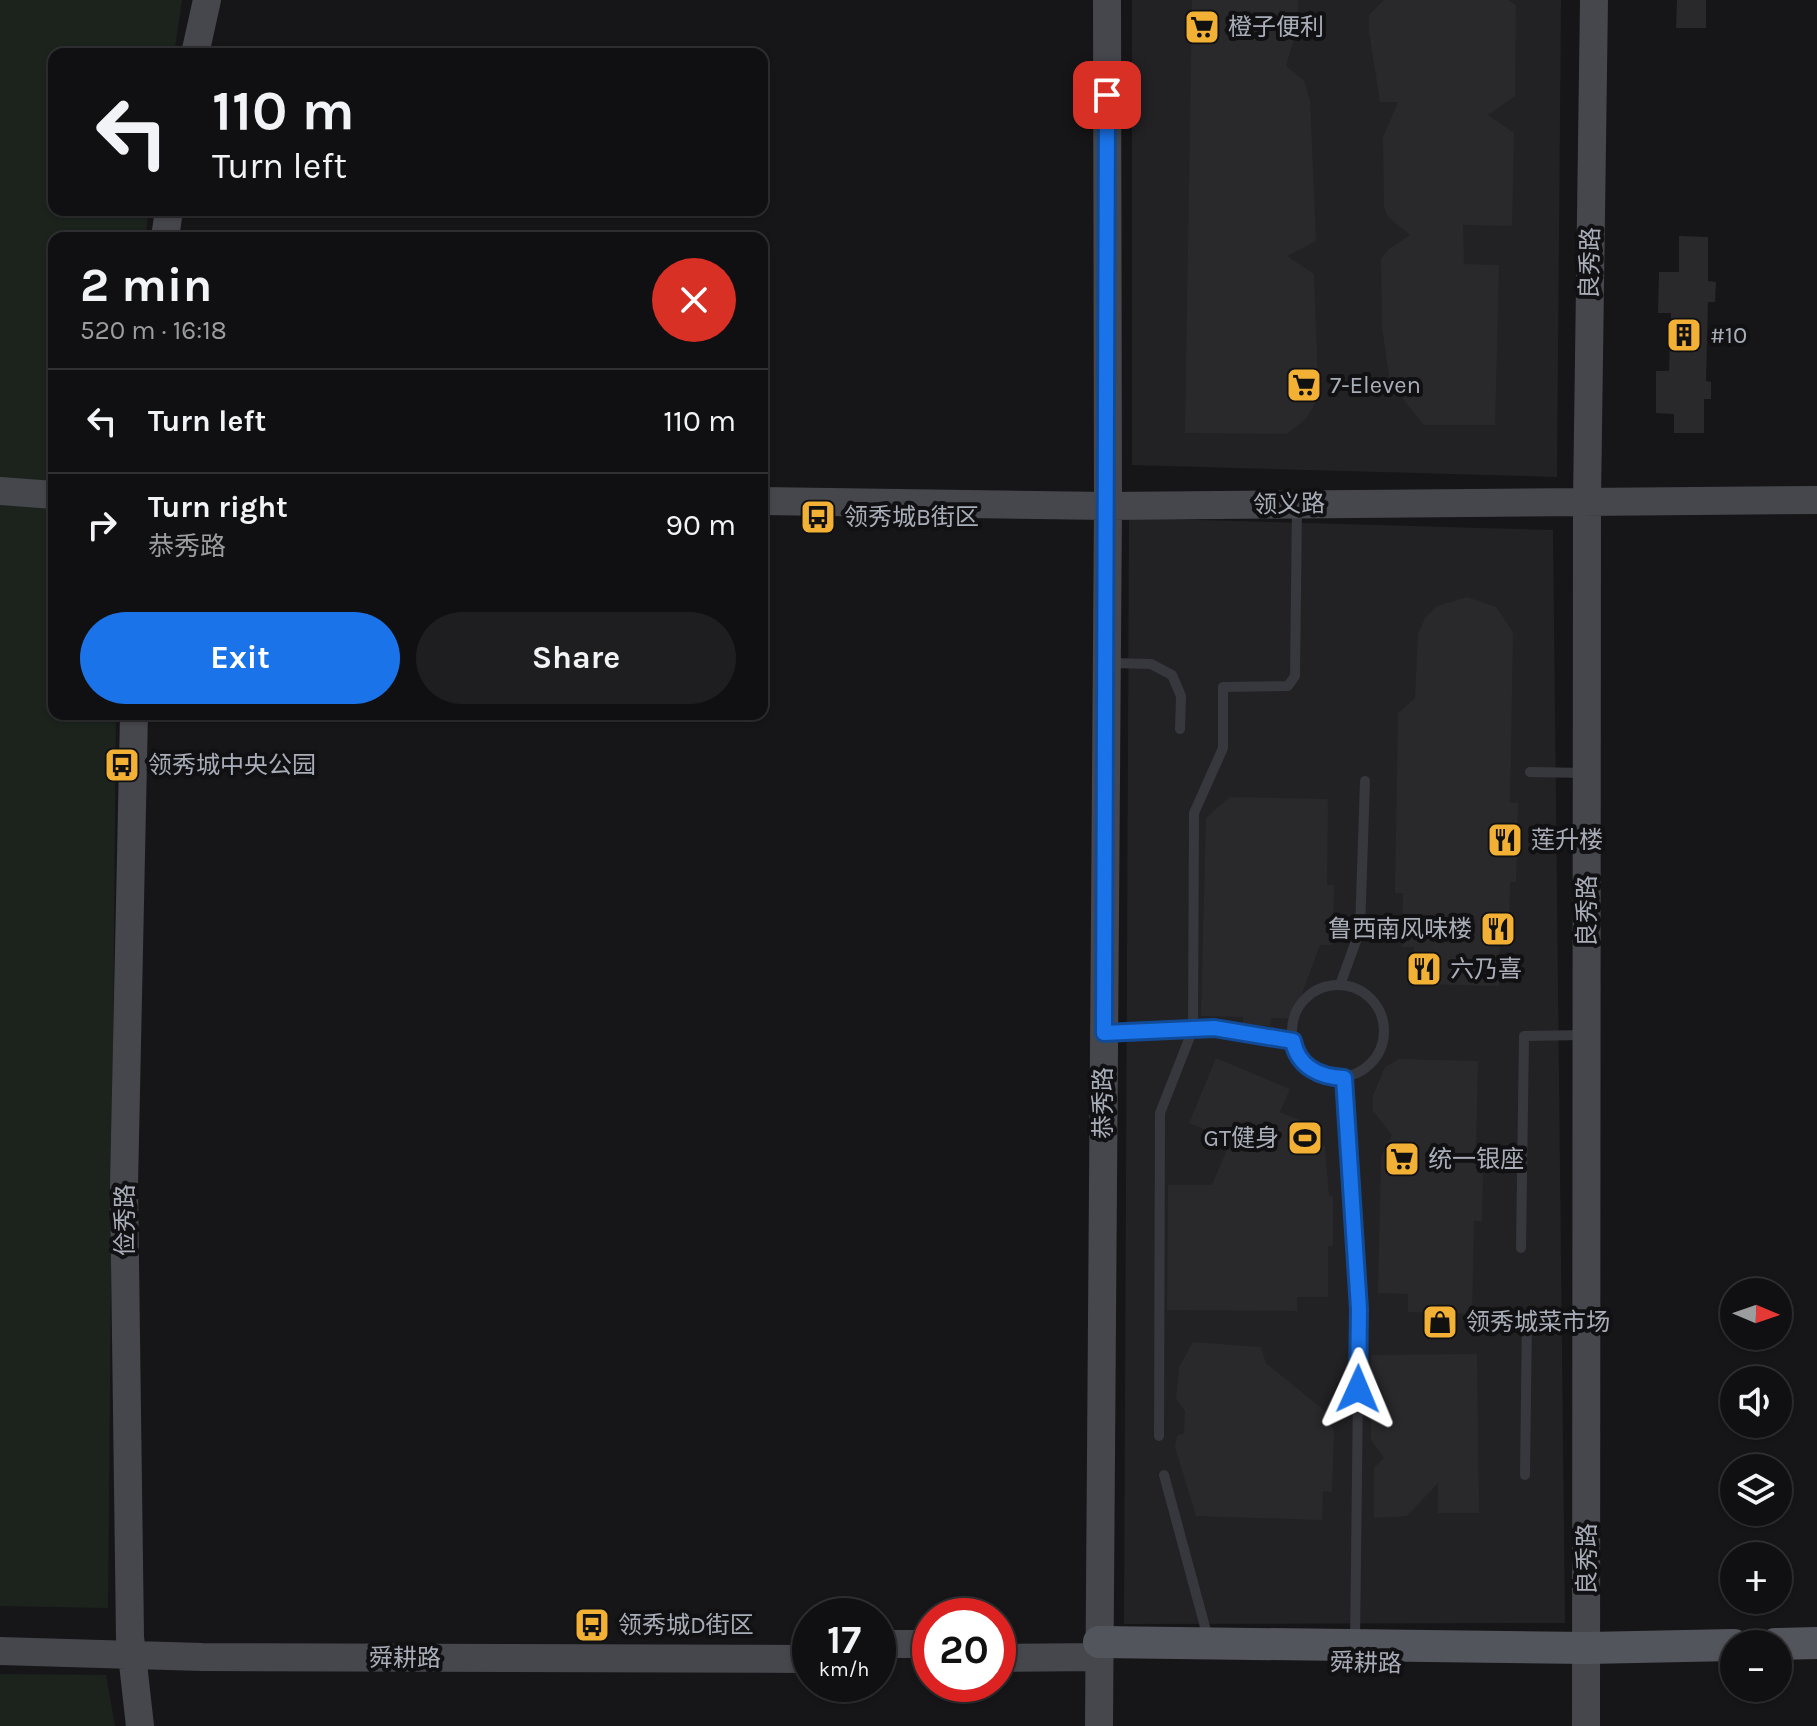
<!DOCTYPE html>
<meta charset="utf-8">
<style>
:root{--surface:#101012;--page:#1e1e20;--text:#f1f3f6;--muted:#9c9d9f;--line:#303032;--accent:#1a73e8}
body{margin:0;font-family:Karla,"Noto Sans SC",sans-serif;background:var(--page);color:var(--text);height:100vh;display:flex;flex-direction:column;font-size:30px;white-space:nowrap}
*{box-sizing:border-box;margin:0}
p{font-size:26px;color:var(--muted)}
.icon{flex:none;width:44px;height:44px;fill:none;stroke:currentColor;stroke-width:2;stroke-linecap:round;stroke-linejoin:round}
.map{position:relative;flex:1;overflow:hidden}
.side{position:absolute;left:48px;top:232px;width:720px;height:488px;display:flex;flex-direction:column;background:var(--surface);border-radius:16px;box-shadow:0 2px 6px #0004,0 0 0 2px var(--line)}
.side>*{flex:none}
.guide{position:absolute;left:48px;top:48px;width:720px;height:168px;border-radius:16px;box-shadow:0 2px 6px #0004,0 0 0 2px var(--line);background:#101012;color:var(--text);overflow:hidden}
.needle{width:52px;rotate:92deg}
.fabs{position:absolute;left:1720px;top:1278px;display:grid;gap:16px}
.fabs a{display:grid;place-items:center;width:72px;height:72px;border-radius:50%;background:var(--surface);box-shadow:0 2px 6px #0004,0 0 0 2px var(--line);font-size:40px}
.speed{position:absolute;left:792px;top:1598px;display:flex;gap:16px;font-size:40px;font-weight:700;text-align:center}
.speed>*{display:grid;place-content:center;width:104px;height:104px;border-radius:50%;background:var(--surface);box-shadow:0 2px 6px #0004,0 0 0 2px var(--line);line-height:1}
.speed small{font-size:20px;font-weight:400}
.speed .limit{border:12px solid #d22;background:#fff;color:#111}
.pin{position:absolute;display:grid;place-items:center;width:68px;height:68px;color:#fff;margin:-34px;border-radius:16px;box-shadow:0 4px 12px #0006}
.me{position:absolute;width:88px;margin:-44px;rotate:1deg;stroke-linejoin:round;filter:drop-shadow(0 0 6px #0008)}
.turn{display:flex;align-items:center;gap:28px;height:168px;padding:0 32px;font-size:36px}
.turn .icon{width:104px;height:104px;stroke-width:2.5}
.turn b{display:block;font-size:56px;line-height:68px}
.round{display:grid;place-items:center;flex:none;width:84px;height:84px;border-radius:42px;background:var(--page)}
.headline{display:flex;align-items:center;justify-content:space-between;height:136px;padding:0 32px}
h1{font-size:48px;font-weight:700;line-height:60px}
.cta{display:flex;gap:16px;margin-top:auto;padding:16px 32px}
.cta a{flex:1;height:92px;border-radius:48px;background:var(--accent);color:#fff;font-size:32px;font-weight:700;line-height:92px;text-align:center}
.cta a+a{background:var(--page);color:var(--text)}
ul{padding:0;list-style:none}
li{display:flex;align-items:center;gap:24px;height:104px;padding:0 32px;border-top:2px solid var(--line)}
li div{flex:1}
li b{display:block;font-size:30px}
li em{font-style:normal}
.map>svg:first-child{display:block}
</style>
<div class="map">
<svg width="1817" height="1726" viewBox="0 0 1817 1726">
<rect width="100%" height="100%" fill="#161618"/>
<path fill="#222225" d="M1132 0H1561L1557 477 1132 465Z
M1129 518 1553 530 1565 1623 1124 1624Z"/>
<path fill="#1c231d" d="M0 0H182L174 54H54V210H149L145 238H54V714H116L108 1608 0 1606Z
M0 1674 106 1675 115 1726H0Z"/>
<path fill="#29292c" d="M1192 0H1298V26L1286 66 1304 81 1310 100 1316 241 1287 256 1314 274 1318 387 1315 403 1306 419 1287 434 1185 433Z
M1384 0H1508L1516 5 1515 96 1488 115 1514 133 1512 226 1463 225 1464 264 1499 265 1495 425H1424L1390 383 1382 327 1381 259 1389 249 1410 235 1388 217 1384 207 1383 137 1398 102H1380L1369 32V15Z
M1677 0H1706V28H1676Z
M1679 236 1708 237V281L1716 282 1715 302H1708L1706 381 1711 382V399H1704V433H1674V414L1656 413V371H1669L1671 313H1658L1659 272H1679Z
M1467 597 1496 607 1513 632 1510 803H1518L1516 882H1510L1509 935 1500 934 1499 986 1418 984 1413 978 1414 947H1402L1403 893H1395L1398 713 1415 698 1418 634 1425 618 1437 606Z
M1230 797 1328 799 1327 885H1334L1333 945H1320L1293 1018H1271L1270 1026 1243 1025V1017L1201 1016 1206 818Z
M1216 1058 1290 1089 1280 1112 1300 1120 1325 1147 1329 1196H1333V1246H1328V1297H1297V1311L1167 1310 1168 1185H1212L1231 1140 1189 1123Z
M1399 1059 1478 1061 1476 1144 1483 1170 1482 1221H1474L1472 1314 1408 1312V1294L1378 1293 1381 1157 1392 1135 1373 1111V1095L1385 1067Z
M1193 1342 1261 1347 1266 1363 1326 1412 1334 1431 1332 1492 1323 1491 1322 1520 1196 1516 1175 1447 1177 1436 1184 1433 1185 1411 1176 1399 1179 1367Z
M1477 1354 1479 1513H1438V1483L1407 1516 1374 1518V1468L1384 1458 1371 1440V1355Z"/>
<g fill="none" stroke-linecap="round" stroke-linejoin="round">
<path stroke="#37383d" stroke-width="10" d="M1108 663 1151 664 1172 675 1181 696 1180 729
M1530 772 1585 773
M1292 1031a46 46 0 1 1 92 0a46 46 0 1 1-92 0Z
M1340 985 1360 930 1365 781
M1106 1033 1214 1028 1293 1041
M1344 1078 1359 1309 1355 1643
M1521 1248 1524 1036 1585 1035
M1159 1436 1160 1113 1193 1029 1194 813 1223 748V687L1288 686 1295 676 1297 506
M1164 1475 1208 1638
M1525 1475 1527 1315H1585"/>
<path stroke="#45474d" stroke-width="28" d="M195 54 207 0
M165 238 169 210
M0 491 54 495
M762 501 1108 506 1817 500
M134 714 124 1186 130 1637 140 1726
M878 1644H930
M0 1651 202 1657 810 1659
M998 1658 1099 1657
M1099 1726 1108 506 1107 0
M1586 1726 1587 501 1594 0"/>
<path stroke="#53555c" stroke-width="32" d="M1099 1642 1587 1648 1734 1645
M1775 1644 1817 1643"/>
</g>
<g fill="none" stroke-linecap="round" stroke-linejoin="round">
<defs>
<path id="route" d="M1107 95 1104 1033 1214 1028 1293 1041C1298 1067 1320 1077 1344 1078L1359 1309 1358 1389"/>
</defs>
<use href="#route" stroke="#114b97" stroke-width="20"/>
<use href="#route" stroke="#1a73e8" stroke-width="14"/>
</g>
<defs>
<symbol id="supermarket-square" viewBox="-11 -11 22 22"><rect x="-9" y="-9" width="18" height="18" rx="4" fill="#f2b134" stroke="#111113"/><path d="M-6-5.5h2.5l.6 2H6L4.5 2H-2.5L-4.4-4H-6ZM-1.5 3.2a1.3 1.3 0 1 0 .1 0ZM3 3.2a1.3 1.3 0 1 0 .1 0Z" fill="#111"/></symbol>
<symbol id="building-square" viewBox="-11 -11 22 22"><rect x="-9" y="-9" width="18" height="18" rx="4" fill="#f2b134" stroke="#111113"/><path d="M-4-6H4V6H1V3H-1V6H-4ZM-2.5-4.3h1.7v1.8h-1.7ZM.8-4.3h1.7v1.8H.8ZM-2.5-1h1.7V.8h-1.7ZM.8-1h1.7V.8H.8Z" fill="#111"/></symbol>
<symbol id="bus-square" viewBox="-11 -11 22 22"><rect x="-9" y="-9" width="18" height="18" rx="4" fill="#f2b134" stroke="#111113"/><path d="M-5-6H5V4H4V6H2V4H-2V6H-4V4H-5ZM-3.5-4V0h7V-4ZM-3.5 1.2v1.5H-2V1.2ZM2 1.2v1.5H3.5V1.2Z" fill="#111"/></symbol>
<symbol id="restaurant-square" viewBox="-11 -11 22 22"><rect x="-9" y="-9" width="18" height="18" rx="4" fill="#f2b134" stroke="#111113"/><path d="M-5-6h1v4h1v-4h1v4h1v-4h1v5L-1.5 .5V6h-2V.5L-5-1ZM5-6V6H3V1.5H1.5Q1.5-4 5-6Z" fill="#111"/></symbol>
<symbol id="stadium-square" viewBox="-11 -11 22 22"><rect x="-9" y="-9" width="18" height="18" rx="4" fill="#f2b134" stroke="#111113"/><path d="M0-5a6.5 5 0 1 0 0 10a6.5 5 0 1 0 0-10ZM-3.5-1.8h7v3.6h-7Z" fill="#111"/></symbol>
<symbol id="shop-square" viewBox="-11 -11 22 22"><rect x="-9" y="-9" width="18" height="18" rx="4" fill="#f2b134" stroke="#111113"/><path d="M-5-2.5h2.3a2.7 3.5 0 0 1 5.4 0H5L5.5 6h-11ZM-1.5-2.5h3a1.5 2.3 0 0 0-3 0Z" fill="#111"/></symbol>
</defs>
<g fill-rule="evenodd">
<use href="#supermarket-square" x="1182" y="7" width="40" height="40"/>
<use href="#building-square" x="1664" y="315" width="40" height="40"/>
<use href="#supermarket-square" x="1284" y="365" width="40" height="40"/>
<use href="#bus-square" x="798" y="497" width="40" height="40"/>
<use href="#bus-square" x="102" y="745" width="40" height="40"/>
<use href="#restaurant-square" x="1485" y="820" width="40" height="40"/>
<use href="#restaurant-square" x="1478" y="909" width="40" height="40"/>
<use href="#restaurant-square" x="1404" y="949" width="40" height="40"/>
<use href="#stadium-square" x="1285" y="1118" width="40" height="40"/>
<use href="#supermarket-square" x="1382" y="1139" width="40" height="40"/>
<use href="#shop-square" x="1420" y="1302" width="40" height="40"/>
<use href="#bus-square" x="572" y="1605" width="40" height="40"/>
</g>
<g text-anchor="middle" stroke-width="8" stroke-linejoin="round" paint-order="stroke">
<g font-size="24" fill="#a8adb8" stroke="#111113" text-anchor="start">
<text x="1228" y="35">橙子便利</text>
<text x="1710" y="343">#10</text>
<text x="1330" y="393">7-Eleven</text>
<text x="844" y="525">领秀城B街区</text>
<text x="148" y="773">领秀城中央公园</text>
<text x="1531" y="848">莲升楼</text>
<text x="1472" y="937" text-anchor="end">鲁西南风味楼</text>
<text x="1450" y="977">六乃喜</text>
<text x="1279" y="1146" text-anchor="end">GT健身</text>
<text x="1428" y="1167">统一银座</text>
<text x="1466" y="1330">领秀城菜市场</text>
<text x="618" y="1633">领秀城D街区</text>
</g>
<g font-size="24" fill="#a8adb8" stroke="#111113">
<text transform="translate(1590 263) rotate(-89)" y="8">良秀路</text>
<text transform="translate(1289 504) rotate(-1)" y="8">领义路</text>
<text transform="translate(1587 911) rotate(-90)" y="8">良秀路</text>
<text transform="translate(1103 1103) rotate(-90)" y="8">恭秀路</text>
<text transform="translate(125 1220) rotate(-90)" y="8">俭秀路</text>
<text transform="translate(1587 1559) rotate(-90)" y="8">良秀路</text>
<text x="405" y="1666">舜耕路</text>
<text transform="translate(1366 1663) rotate(1)" y="8">舜耕路</text>
</g>
</g>
</svg>
<div class="fabs">
<a><svg class="needle" viewBox="-14 -14 28 28"><path d="M0-13l5 13h-10z" fill="#e53935"/><path d="M0 13l5-13h-10z" fill="#9c9d9f"/></svg></a>
<a><svg class="icon" aria-label="sound" viewBox="0 0 24 24"><path d="M4 9h4l5-4v14l-5-4H4zM17 9q2 3 0 6"/></svg></a>
<a><svg class="icon" aria-label="layers" viewBox="0 0 24 24"><path d="M12 4l9 5-9 5-9-5zM3 14l9 5 9-5"/></svg></a>
<a>+</a>
<a>−</a>
</div>
<div class="speed"><div>17<small>km/h</small></div><div class="limit">20</div></div>
<div class="pin" style="left:1107px;top:95px;background:#d93025"><svg class="icon" aria-label="arrive" viewBox="0 0 24 24"><path d="M6 21V4h12l-3 4 3 4H6"/></svg></div>
<svg class="me" style="left:1358px;top:1389px" viewBox="-20 -20 40 40"><path d="M0-17L14 15 0 8-14 15z" fill="#1a73e8" stroke="#fff" stroke-width="4"/></svg>
<div class="guide">
<div class="turn"><svg class="icon" aria-label="left" viewBox="0 0 24 24"><path d="M17 20v-9H6M10 6l-5 5 5 5"/></svg><div><b>110 m</b>Turn left</div></div>
</div>
<section class="side">
<div class="headline"><div><h1>2 min</h1><p>520 m · 16:18</p></div><a class="round" style="background:#d93025;color:#fff"><svg class="icon" aria-label="close" viewBox="0 0 24 24"><path d="M6 6l12 12M18 6L6 18"/></svg></a></div>
<ul>
<li><svg class="icon" aria-label="left" viewBox="0 0 24 24"><path d="M17 20v-9H6M10 6l-5 5 5 5"/></svg><div><b>Turn left</b></div><em>110 m</em></li>
<li><svg class="icon" aria-label="right" viewBox="0 0 24 24"><path d="M7 20v-9h11M14 6l5 5-5 5"/></svg><div><b>Turn right</b><p>恭秀路</p></div><em>90 m</em></li>
</ul>
<div class="cta"><a>Exit</a><a>Share</a></div>
</section>
</div>
